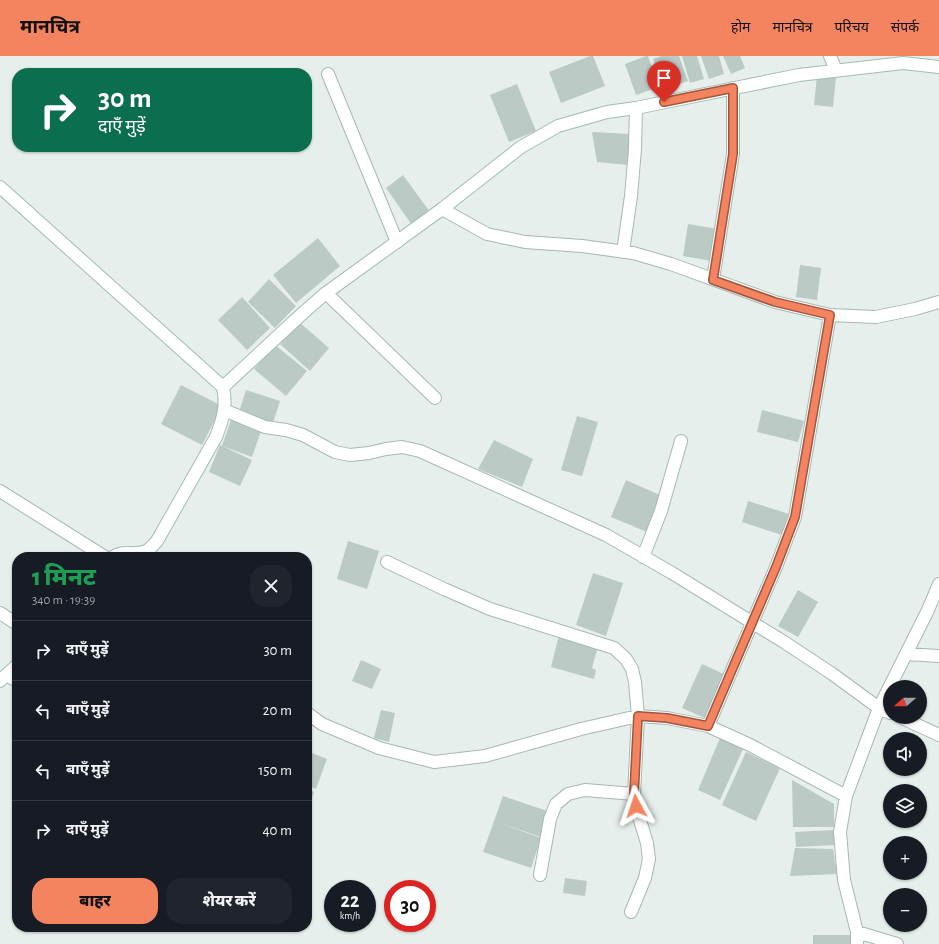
<!DOCTYPE html>
<html lang="hi">
<meta charset="utf-8">
<style>
:root{--surface:#171b24;--page:#20242c;--text:#f1f3f6;--muted:#9ea1a6;--line:#363941;--accent:#f4845f}
body{margin:0;font-family:"Alegreya Sans","Noto Sans Devanagari",sans-serif;background:var(--page);color:var(--text);height:100vh;display:flex;flex-direction:column;font-size:15px;white-space:nowrap}
*{box-sizing:border-box;margin:0}
p{font-size:13px;color:var(--muted)}
.icon{flex:none;width:22px;height:22px;fill:none;stroke:currentColor;stroke-width:2;stroke-linecap:round;stroke-linejoin:round}
.map{position:relative;flex:1;overflow:hidden}
.details{position:absolute;left:12px;top:496px;width:300px;height:380px;display:flex;flex-direction:column;background:var(--surface);border-radius:16px;box-shadow:0 1px 3px #0004}
.details>*{flex:none}
.guide{position:absolute;left:12px;top:12px;width:300px;height:84px;border-radius:16px;box-shadow:0 1px 3px #0004;background:#0b6e4f;color:#fff;overflow:hidden}
.needle{width:26px;rotate:249deg}
.tools{position:absolute;left:883px;top:624px;display:grid;gap:8px}
.tools a{display:grid;place-items:center;width:44px;height:44px;border-radius:50%;background:var(--surface);box-shadow:0 1px 3px #0004;font-size:20px}
.speed{position:absolute;left:324px;top:824px;display:flex;gap:8px;font-size:20px;font-weight:700;text-align:center}
.speed>*{display:grid;place-content:center;width:52px;height:52px;border-radius:50%;background:var(--surface);box-shadow:0 1px 3px #0004;line-height:1}
.speed small{font-size:10px;font-weight:400}
.speed .limit{border:6px solid #d22;background:#fff;color:#111}
.pin{position:absolute;display:grid;place-items:center;width:34px;height:34px;color:#fff;margin:-41px -17px;border-radius:50% 50% 50% 0;rotate:-45deg;box-shadow:0 0 4px #0007}
.pin .icon{rotate:45deg}
.me{position:absolute;width:44px;margin:-22px;rotate:355deg;stroke-linejoin:round;filter:drop-shadow(0 0 3px #0008)}
.turn{display:flex;align-items:center;gap:14px;height:84px;padding:0 20px;font-size:18px}
.turn .icon{width:52px;height:52px;stroke-width:2.5}
.turn b{display:block;font-size:28px;line-height:34px}
.round{display:grid;place-items:center;flex:none;width:42px;height:42px;border-radius:16px;background:var(--page)}
.summary{display:flex;align-items:center;justify-content:space-between;height:68px;padding:0 20px}
h1{font-size:24px;font-weight:800;line-height:30px;color:#1e9e55}
.button{display:flex;gap:8px;margin-top:auto;padding:8px 20px}
.button a{flex:1;height:46px;border-radius:16px;background:var(--accent);color:#111;font-size:16px;font-weight:800;line-height:46px;text-align:center}
.button a+a{background:var(--page);color:var(--text)}
ul{padding:0;list-style:none}
li{display:flex;align-items:center;gap:12px;height:60px;padding:0 20px;border-top:1px solid var(--line)}
li div{flex:1}
li b{display:block;font-size:15px}
li em{font-style:normal}
header{display:flex;align-items:center;gap:24px;box-sizing:border-box;height:56px;padding:0 20px;background:var(--accent);color:#111}
header strong{font-size:19px}
nav{display:flex;gap:22px;margin-inline-start:auto;font-size:14px}
.map>svg:first-child{display:block}
</style>
<header>
<strong>मानचित्र</strong>
<nav><a>होम</a><a>मानचित्र</a><a>परिचय</a><a>संपर्क</a></nav>
</header>
<div class="map">
<svg width="939" height="888" viewBox="0 0 939 888">
<rect width="100%" height="100%" fill="#e6efeb"/>
<path fill="#bbcac4" d="M590 0H593L605 30 561 47 549 16Z
M646 0H648L659 31 636 39 625 8Z
M661 0H679L688 25 665 33 653 3Z
M682 0H697L704 23 690 27Z
M701 0H719L724 18 709 23Z
M723 0H740L745 12 731 18Z
M817 19 836 21 833 51 814 49Z
M517 28 536 75 509 86 490 39Z
M592 76 630 78 628 109 597 106Z
M403 119 430 156 412 169 386 132Z
M688 168 718 173 712 205 683 200Z
M318 182 340 210 296 247 273 219Z
M800 209 821 212 817 244 796 241Z
M269 223 296 250 275 272 248 246Z
M242 241 270 272 247 294 218 264Z
M299 266 329 292 310 315 280 288Z
M274 288 307 315 286 340 254 313Z
M181 329 222 350 202 389 161 368Z
M246 334 280 345 273 367 239 356Z
M762 354 804 365 798 386 757 376Z
M577 360 598 366 582 420 561 414Z
M232 361 262 372 252 401 222 390Z
M494 384 533 403 522 431 478 413Z
M220 389 252 404 240 430 209 416Z
M626 424 662 440 647 476 611 461Z
M748 445 789 458 782 479 742 466Z
M348 485 379 495 367 533 337 523Z
M593 517 623 527 606 580 576 569Z
M798 534 818 546 798 581 778 570Z
M559 579 598 590 592 612 596 614 594 623 551 611Z
M361 604 381 613 372 633 352 625Z
M702 608 726 619 707 663 682 652Z
M381 654 395 657 389 686 374 682Z
M720 682 743 693 720 744 698 734Z
M307 695 327 703 316 733 307 729Z
M746 696 780 712 756 765 722 749Z
M792 724 834 748V771H793Z
M307 733 314 736 307 755Z
M503 740 550 756 541 781 494 765Z
M494 765 541 782 531 812 483 796Z
M834 774 835 789 796 791 795 776Z
M795 792 833 793 837 818 790 820Z
M565 822 587 825 585 840 563 837Z
M813 879H855V888H813Z"/>
<g fill="none" stroke-linecap="round" stroke-linejoin="round">
<defs>
<path id="street" d="M830 0 836 14
M328 18 397 186
M442 153 487 178 525 186 582 190 633 197 671 208 775 246 830 259 876 261 915 253 939 246
M623 196 631 140 635 93 636 52
M713 223 733 98V32
M326 237 435 342
M224 354 265 371 286 374 303 379 335 396 350 399 369 397 386 393 402 391 420 395 606 479 672 517 784 586 831 617 879 652 890 657
M0 435 105 501
M643 501 661 455 681 385
M387 506 444 533 490 553 614 592 626 603 632 613 635 626 638 660 634 738 639 761 647 787 649 803 645 822 631 856
M0 557 17 568
M906 598 939 600
M6 619 17 625
M307 657 322 668 379 692 434 706 485 700 581 673 638 660 667 662 708 670 750 689 846 740
M900 661 939 679
M708 670 776 511 795 461 830 259
M540 819 550 763 556 748 568 738 585 734 634 738
M857 876 897 888
M857 888V876L844 824 840 776 846 740 879 652 928 554 939 528"/>
<path id="secondary" d="M0 131 223 331 304 256 326 237 442 153 521 91 558 70 607 56 636 52 799 19 903 7 939 11
M113 501C123 493 137 501 148 494 151 492 154 488 157 485L216 381C223 363 227 350 223 331
M0 625 17 609"/>
</defs>
<use href="#street" stroke="#a8b8b2" stroke-width="14"/>
<use href="#secondary" stroke="#a4bbb3" stroke-width="14"/>
<use href="#street" stroke="#fff" stroke-width="12"/>
<use href="#secondary" stroke="#fff" stroke-width="12"/>
</g>
<g fill="none" stroke-linecap="round" stroke-linejoin="round">
<defs>
<path id="route" d="M636 750 634 738 638 660 667 662 708 670 776 511 795 461 830 259 775 246 713 224 733 98V32L664 46"/>
</defs>
<use href="#route" stroke="#9f563e" stroke-width="10"/>
<use href="#route" stroke="#f4845f" stroke-width="7"/>
</g>
</svg>
<div class="tools">
<a><svg class="needle" viewBox="-14 -14 28 28"><path d="M0-13l5 13h-10z" fill="#e53935"/><path d="M0 13l5-13h-10z" fill="#9ea1a6"/></svg></a>
<a><svg class="icon" aria-label="sound" viewBox="0 0 24 24"><path d="M4 9h4l5-4v14l-5-4H4zM17 9q2 3 0 6"/></svg></a>
<a><svg class="icon" aria-label="layers" viewBox="0 0 24 24"><path d="M12 4l9 5-9 5-9-5zM3 14l9 5 9-5"/></svg></a>
<a>+</a>
<a>−</a>
</div>
<div class="speed"><div>22<small>km/h</small></div><div class="limit">30</div></div>
<div class="pin" style="left:664px;top:46px;background:#d93025"><svg class="icon" aria-label="arrive" viewBox="0 0 24 24"><path d="M6 21V4h12l-3 4 3 4H6"/></svg></div>
<svg class="me" style="left:636px;top:750px" viewBox="-20 -20 40 40"><path d="M0-17L14 15 0 8-14 15z" fill="#f4845f" stroke="#fff" stroke-width="4"/></svg>
<div class="guide">
<div class="turn"><svg class="icon" aria-label="right" viewBox="0 0 24 24"><path d="M7 20v-9h11M14 6l5 5-5 5"/></svg><div><b>30 m</b>दाएँ मुड़ें</div></div>
</div>
<section class="details">
<div class="summary"><div><h1>1 मिनट</h1><p>340 m · 19:39</p></div><a class="round"><svg class="icon" aria-label="close" viewBox="0 0 24 24"><path d="M6 6l12 12M18 6L6 18"/></svg></a></div>
<ul>
<li><svg class="icon" aria-label="right" viewBox="0 0 24 24"><path d="M7 20v-9h11M14 6l5 5-5 5"/></svg><div><b>दाएँ मुड़ें</b></div><em>30 m</em></li>
<li><svg class="icon" aria-label="left" viewBox="0 0 24 24"><path d="M17 20v-9H6M10 6l-5 5 5 5"/></svg><div><b>बाएँ मुड़ें</b></div><em>20 m</em></li>
<li><svg class="icon" aria-label="left" viewBox="0 0 24 24"><path d="M17 20v-9H6M10 6l-5 5 5 5"/></svg><div><b>बाएँ मुड़ें</b></div><em>150 m</em></li>
<li><svg class="icon" aria-label="right" viewBox="0 0 24 24"><path d="M7 20v-9h11M14 6l5 5-5 5"/></svg><div><b>दाएँ मुड़ें</b></div><em>40 m</em></li>
</ul>
<div class="button"><a>बाहर</a><a>शेयर करें</a></div>
</section>
</div>
